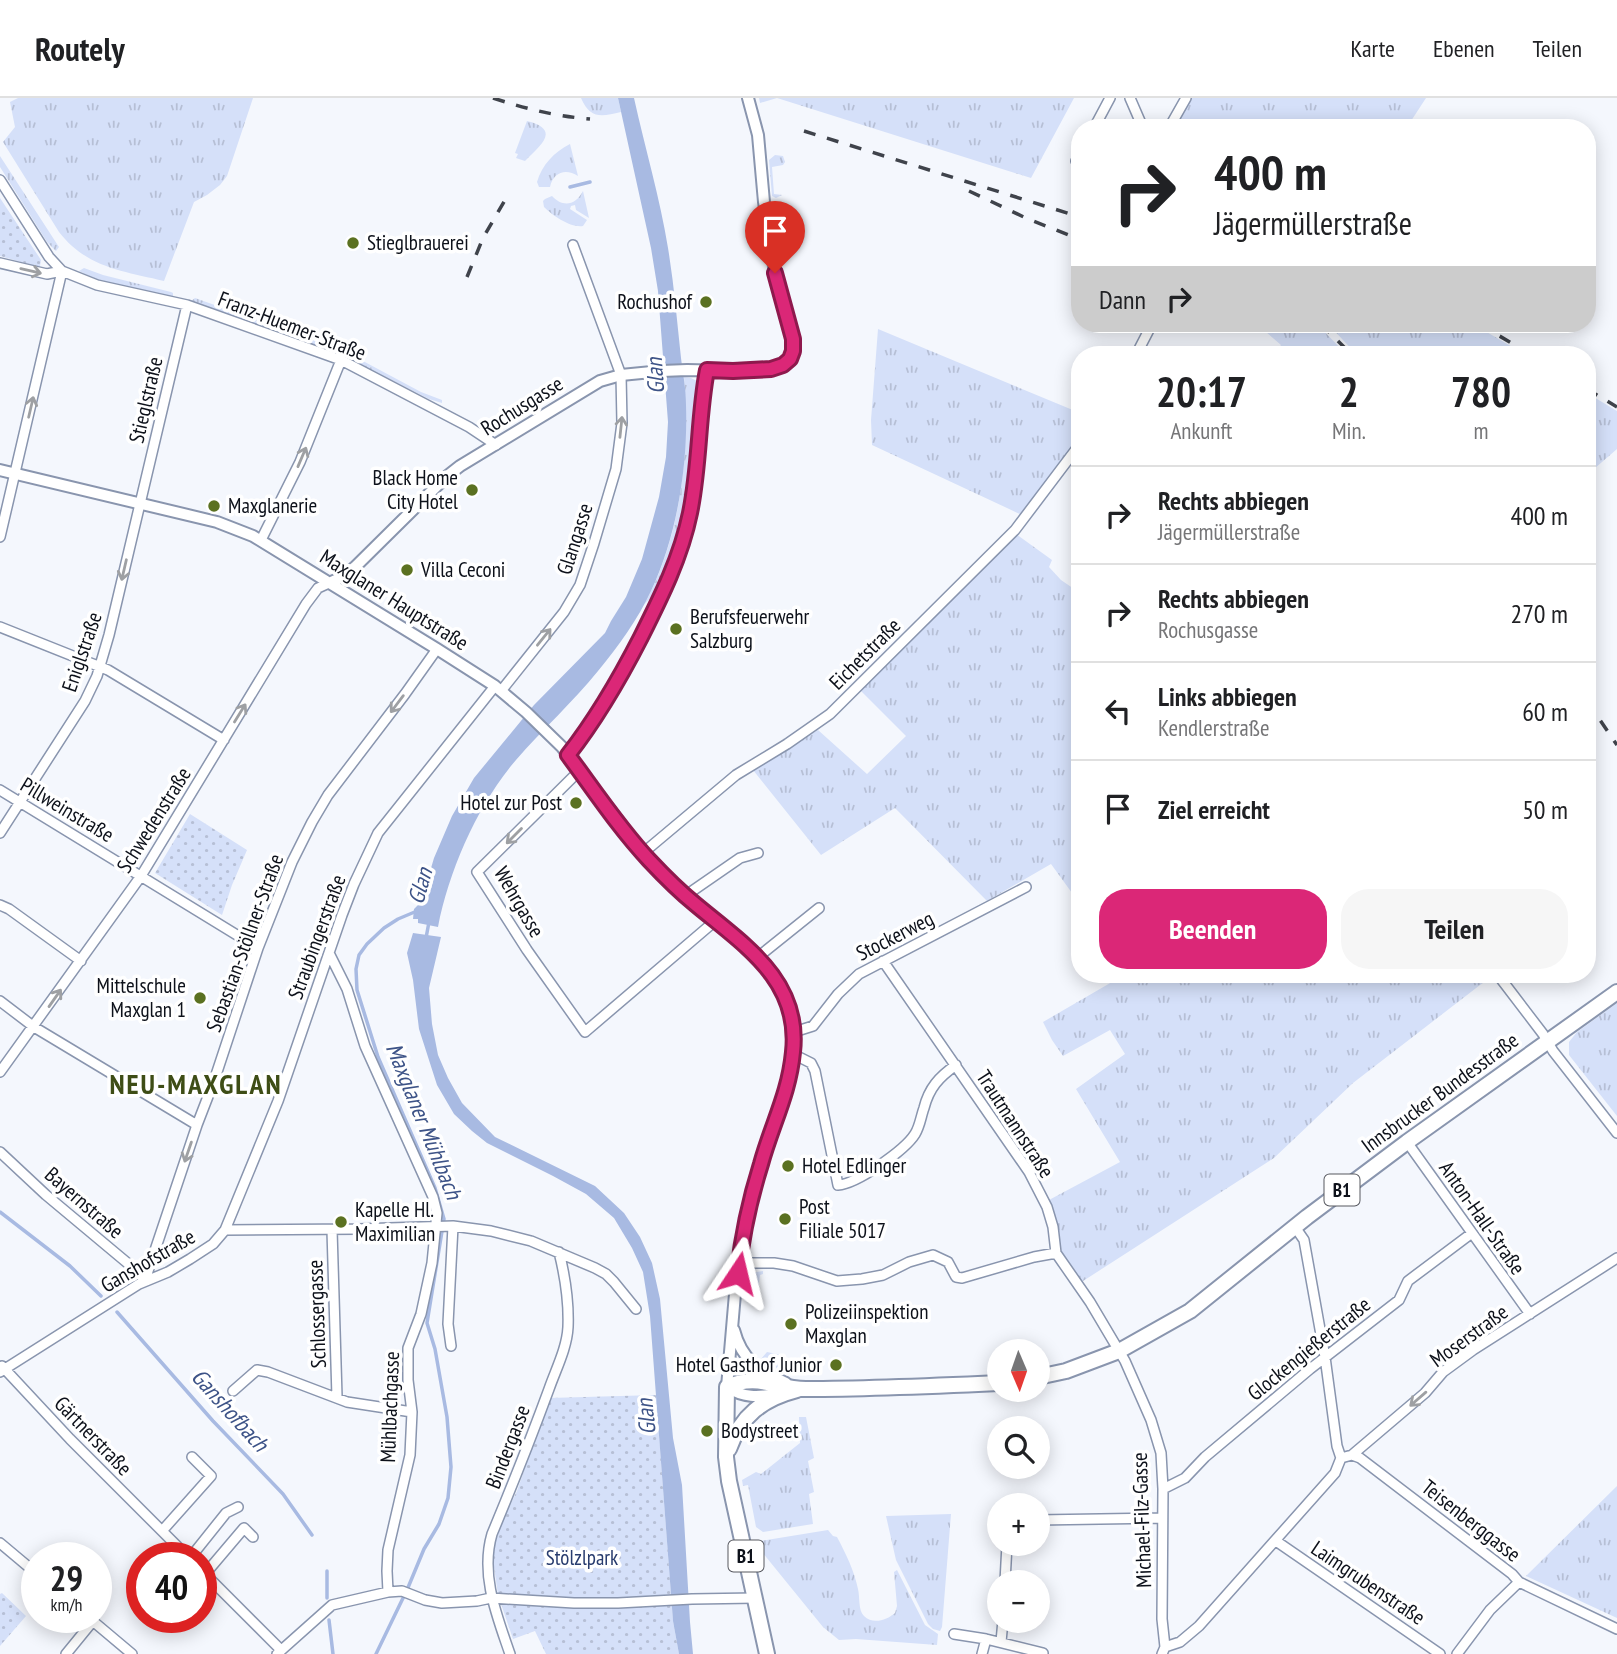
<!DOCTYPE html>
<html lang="de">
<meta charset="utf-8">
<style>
:root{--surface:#fff;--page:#f6f6f6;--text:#202124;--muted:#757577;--line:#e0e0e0;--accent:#db2777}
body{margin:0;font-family:"PT Sans Narrow",sans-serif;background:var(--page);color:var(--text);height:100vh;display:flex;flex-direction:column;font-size:26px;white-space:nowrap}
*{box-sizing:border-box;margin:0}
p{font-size:23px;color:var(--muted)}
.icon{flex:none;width:38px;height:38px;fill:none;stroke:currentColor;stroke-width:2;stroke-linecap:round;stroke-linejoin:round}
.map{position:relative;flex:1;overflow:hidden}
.drawer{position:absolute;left:1071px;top:248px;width:525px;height:637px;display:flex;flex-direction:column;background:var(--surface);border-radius:28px;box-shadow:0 4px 18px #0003}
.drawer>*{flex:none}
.hud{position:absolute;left:1071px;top:21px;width:525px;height:214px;border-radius:28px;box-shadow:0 4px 18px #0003;background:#fff;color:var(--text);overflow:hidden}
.needle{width:46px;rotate:178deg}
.tools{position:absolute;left:987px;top:1241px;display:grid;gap:14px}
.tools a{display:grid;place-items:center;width:63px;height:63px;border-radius:50%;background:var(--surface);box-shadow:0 4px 18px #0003;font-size:35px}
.speed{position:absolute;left:21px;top:1444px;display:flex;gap:14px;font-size:35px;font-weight:700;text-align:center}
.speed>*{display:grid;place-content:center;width:91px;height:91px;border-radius:50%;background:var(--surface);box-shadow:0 4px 18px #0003;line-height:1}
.speed small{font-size:18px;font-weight:400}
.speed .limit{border:10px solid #d22;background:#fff;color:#111}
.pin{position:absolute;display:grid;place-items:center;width:60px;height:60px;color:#fff;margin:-72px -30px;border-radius:50% 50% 50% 0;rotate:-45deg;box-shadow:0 0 7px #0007}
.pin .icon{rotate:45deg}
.me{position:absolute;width:77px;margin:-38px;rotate:10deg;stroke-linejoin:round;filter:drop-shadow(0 0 5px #0008)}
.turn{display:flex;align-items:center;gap:24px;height:147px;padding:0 28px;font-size:32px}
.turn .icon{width:91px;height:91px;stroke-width:2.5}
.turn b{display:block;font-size:49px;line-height:60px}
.then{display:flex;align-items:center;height:66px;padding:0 28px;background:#0003;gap:14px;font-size:26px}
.eta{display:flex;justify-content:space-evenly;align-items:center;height:119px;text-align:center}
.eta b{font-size:42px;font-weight:700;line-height:49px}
.button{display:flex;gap:14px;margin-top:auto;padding:14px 28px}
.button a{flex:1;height:80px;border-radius:28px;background:var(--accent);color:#fff;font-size:28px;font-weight:700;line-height:80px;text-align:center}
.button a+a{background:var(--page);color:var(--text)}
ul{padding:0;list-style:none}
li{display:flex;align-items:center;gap:21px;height:98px;padding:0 28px;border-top:2px solid var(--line)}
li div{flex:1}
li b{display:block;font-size:26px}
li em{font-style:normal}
header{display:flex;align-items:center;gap:42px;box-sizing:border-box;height:98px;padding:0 35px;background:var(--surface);border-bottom:2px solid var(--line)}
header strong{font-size:33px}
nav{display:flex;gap:38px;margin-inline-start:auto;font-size:24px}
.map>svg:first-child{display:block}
</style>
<header>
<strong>Routely</strong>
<nav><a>Karte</a><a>Ebenen</a><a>Teilen</a></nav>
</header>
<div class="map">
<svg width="1617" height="1556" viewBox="0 0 1617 1556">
<defs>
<pattern id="grass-tufts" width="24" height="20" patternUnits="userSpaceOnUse" patternTransform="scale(1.75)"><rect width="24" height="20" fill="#d5e0f9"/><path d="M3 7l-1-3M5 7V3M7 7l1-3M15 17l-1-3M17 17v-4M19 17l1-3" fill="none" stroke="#b6bfd5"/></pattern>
<pattern id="park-dots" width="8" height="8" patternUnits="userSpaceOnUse" patternTransform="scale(1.75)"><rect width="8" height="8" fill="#d5e0f9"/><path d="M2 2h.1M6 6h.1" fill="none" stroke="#b6bfd5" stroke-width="1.8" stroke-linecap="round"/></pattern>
</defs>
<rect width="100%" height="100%" fill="#f4f7fd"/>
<path fill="url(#grass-tufts)" d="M18 0H253L227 78 220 87 207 97 194 104 164 183C123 173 87 170 59 134L3 44 15 29 10 4Z
M581 0H618L621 14C601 19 590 21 581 0Z
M759 0H1074L1031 80 777 0 760 5Z
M1189 0H1426L1411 23 1421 30H1173Z
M527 23C562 32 540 47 525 63L516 60 518 56 515 55Z
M570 46 578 78C566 70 553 74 550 89H539L537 84C542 67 554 54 570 46Z
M775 57 783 58 785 64 783 67 772 69 774 96 782 97 776 100 772 98 769 62Z
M0 58 57 146 59 149 56 153 47 144 0 69Z
M583 93 589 120 576 112 575 107 571 108 570 111 587 122 583 128C571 130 553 118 544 109L543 103 545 101 552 98C563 110 576 107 583 93Z
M84 170 103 177 171 194 173 195V200L100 183 79 173Z
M195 200 310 241 328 249 327 251 190 204Z
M1257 226H1317L1347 257H1274L1281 247Z
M1328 226H1473L1526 257H1357Z
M878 231 1080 315V340L1022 417 872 347 871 322Z
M348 255 421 294 442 302V305L429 301 344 258Z
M684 279 691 280 697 283C698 345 690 407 668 465 664 475 661 487 655 495 652 499 647 503 644 507 681 439 690 355 684 279Z
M1587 295 1617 313V351L1587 377Z
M1016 436 1052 462 1049 469 1061 482 1080 495V806L1051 766 987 803 895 710 821 757 753 672 818 632 867 676 906 638 860 592Z
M1124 877H1493L1353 985 1274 1060 1080 1185 1062 1156 1057 1143V1123L1049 1102 1120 1064 1076 991 1125 956 1110 932 1063 958 1052 942 1043 924Z
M1617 905V1018L1569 957V944L1577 934Z
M763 1173V1176L760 1177 757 1199 755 1202 750 1203 747 1198 750 1175Z
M767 1254 782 1257 781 1260 793 1262V1264L783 1268 775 1273 761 1261Z
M799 1319H806L814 1360 808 1363 814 1394 809 1396 813 1426 763 1434 756 1429 748 1387 743 1388 742 1382 756 1374 761 1376 800 1345Z
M1617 1388V1520L1526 1478Z
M951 1416 942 1529 940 1533 933 1531 928 1526 896 1462 886 1418Z
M828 1432 833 1438 837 1439C846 1456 854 1472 858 1491 860 1499 858 1512 864 1518 873 1527 887 1522 895 1515L897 1508 894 1474 897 1472 925 1527 938 1536 937 1547 856 1541 839 1542 823 1529 762 1454 761 1443Z"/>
<path fill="url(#park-dots)" d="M0 100 41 162 40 168H35L0 158Z
M190 716 247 752 232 787 222 817 155 775Z
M656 1297 673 1523 679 1556H546L535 1533 513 1541 498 1497 492 1455 504 1419 517 1393 549 1300Z
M2 1495 26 1518 0 1548V1496Z"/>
<path fill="#a8bae2" d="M618 0H634C645 50 660 100 668 150 674 186 677 223 681 260 683 276 686 291 686 307 688 368 677 438 651 493 638 521 618 549 598 573 573 604 542 632 516 662 478 706 449 772 438 829L418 825V821H413L414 811 421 804 434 760 452 718 474 680 534 607 605 535 611 523 626 499 642 461 659 399 666 359 668 324 658 193 651 150Z
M413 835 441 839 429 890 432 926 438 957 448 980 462 1005 495 1039 595 1088 624 1115 640 1139 652 1165 660 1201 673 1340 682 1387 690 1524 693 1556H679L673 1523 650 1218 643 1174 632 1150 614 1120 586 1096 553 1078 487 1045 472 1033 454 1016 437 987 419 931 413 882 407 855Z"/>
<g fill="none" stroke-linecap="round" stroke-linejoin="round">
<path stroke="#a8bae2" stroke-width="3.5" d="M570 89 590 84
M426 840 429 824
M0 1114 70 1168 101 1198
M117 1214 213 1323 283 1396 312 1437
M327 1473V1500
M407 1492 424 1451 439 1426 448 1400 451 1369 447 1319 435 1251 427 1225 444 1121 435 1090 378 959 357 892 356 871 359 857 367 846 384 830 398 821 417 813
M329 1522 333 1556
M376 1556 404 1498"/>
<defs>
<path id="minor" d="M1130 0 1143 30
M1094 30 1110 0
M1169 30 1186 0
M1076 63 1080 57
M0 82 49 159 62 173 97 187 187 207 341 262 469 329 496 347
M0 165 47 176 62 173 0 439
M1136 257 1152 226
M261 442 300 364 341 262
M0 529 108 572 224 642
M501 593 564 514 580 487 594 445 616 371 622 325 621 277 573 147
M568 657C597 620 620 580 641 539 659 504 677 468 687 431 700 378 697 324 707 272
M581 674 573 679 477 774 527 852 585 934 715 823
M0 692 258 850
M0 735 85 603 97 578 109 537 187 207
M643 755 736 677 787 646 830 616 1015 432 1080 346
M685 798 740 760 758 755
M0 807 9 811 81 863
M329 855 347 891 365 948 433 1099 437 1115 432 1165 421 1216 408 1250V1282L412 1314 410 1357 388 1452 387 1473 388 1494
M758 859 819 810
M883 863 1029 1074 1047 1109 1053 1129 1056 1155 1090 1204 1125 1263 1151 1322 1161 1355 1163 1391 1162 1521 1165 1549 1162 1556
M1498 877 1543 936 1553 953 1617 1035
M0 903 34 929 197 1027
M794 934 813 928 838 896 859 876 1026 789
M793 956 811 965 815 973 838 1087C857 1086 905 1052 915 1036 920 1028 921 1018 924 1010 929 990 939 979 956 967
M0 974 141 778 306 506 318 490 329 485
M1407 1044 1530 1216
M0 1054 46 1097 131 1168 145 1182
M1295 1129 1304 1142 1325 1259 1337 1348 1341 1360
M225 1132 358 1131 453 1128 491 1133 531 1143 595 1170 606 1176 614 1184 636 1211
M332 1132 337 1299
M739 1165H774L793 1168 837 1183 862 1181 883 1177 909 1164 933 1157 948 1164 956 1179 962 1180 1034 1159 1056 1155
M145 1182 197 1027 214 983 258 850 292 764 312 724 328 697 405 596 437 551
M451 1248 448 1226 453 1128
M2 1268 70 1341 189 1460
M0 1274 139 1186 168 1174 190 1161 213 1146 225 1132 278 1003 342 817 354 786 378 735 495 588
M233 1293 257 1272 268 1274 347 1304 412 1314
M1352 1357 1360 1360 1512 1476 1519 1484 1617 1531
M1163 1391 1185 1380 1205 1359 1310 1271 1399 1202 1408 1183 1472 1135
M1038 1422 1162 1420
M162 1433 211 1378 192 1359
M1276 1443 1440 1556
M0 1445 37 1476
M190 1460 226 1415 238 1409
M201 1472 281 1552
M205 1476 244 1430 253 1439
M1005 1484 1007 1446
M88 1519 132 1556
M954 1536 986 1541 1043 1555
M1001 1544 1003 1522
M1165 1549 1180 1544 1199 1528 1335 1375 1341 1360 1352 1357 1425 1295 1443 1274 1473 1252 1617 1160
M66 1556 93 1523
M277 1556 332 1507 388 1494 402 1493 425 1502 442 1505 477 1503 491 1500 574 1505H618L692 1501 756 1500
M510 1556C497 1518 480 1477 492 1436 512 1388 531 1340 549 1291 556 1271 567 1250 568 1229 569 1204 565 1178 559 1154
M982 1556 986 1541
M1457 1556 1490 1512 1519 1484"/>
<path id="tertiary" d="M0 372 217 424 253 438 437 551 495 588 526 614 562 649 643 755 664 777 685 798 758 859 775 879 789 906 794 934 793 956 788 989 761 1064 749 1109 736 1184 727 1289C743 1300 758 1299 777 1296
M329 485 342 479 355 469 446 379 460 368 600 283 621 277 662 273 687 272 733 273 771 271 783 267 790 261 793 253V241L775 175 764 104 758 37 748 0
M734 1232C742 1263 759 1272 786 1285"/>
<path id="primary" d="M1038 1279 1066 1273 1119 1253 1190 1213 1307 1119 1407 1044 1617 894
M729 1351C741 1318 762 1301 797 1292
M767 1556 729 1383 726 1359 727 1289C757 1275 776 1291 806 1291 870 1291 935 1288 999 1285"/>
</defs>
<use href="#minor" stroke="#8995ae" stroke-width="12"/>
<use href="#tertiary" stroke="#8995ae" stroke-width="14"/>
<use href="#primary" stroke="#8995ae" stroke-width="18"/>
<use href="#minor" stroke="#fff" stroke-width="9"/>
<use href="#tertiary" stroke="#fff" stroke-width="10"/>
<use href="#primary" stroke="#fff" stroke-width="14"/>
<path stroke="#3f434b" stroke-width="3.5" stroke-dasharray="12 12" stroke-linecap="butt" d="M493 0C527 11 554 18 590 21
M804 33 1080 119
M969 93 1028 121 1074 139
M467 179 483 140 505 102
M1321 226 1352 257
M1479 226 1532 257
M1587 291 1617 309
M1587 603 1617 647"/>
</g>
<defs><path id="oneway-shaft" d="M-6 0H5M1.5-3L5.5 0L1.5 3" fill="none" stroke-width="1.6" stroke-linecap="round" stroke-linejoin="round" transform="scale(1.75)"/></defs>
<g stroke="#9ea0a3">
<use href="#oneway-shaft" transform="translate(31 173) rotate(13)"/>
<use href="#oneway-shaft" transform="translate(31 309) rotate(-77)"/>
<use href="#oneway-shaft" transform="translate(621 329) rotate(-84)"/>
<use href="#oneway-shaft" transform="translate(302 359) rotate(-67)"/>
<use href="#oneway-shaft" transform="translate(124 472) rotate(103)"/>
<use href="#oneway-shaft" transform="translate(544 539) rotate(-51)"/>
<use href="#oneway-shaft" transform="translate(397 606) rotate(127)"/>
<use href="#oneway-shaft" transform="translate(240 615) rotate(-58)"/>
<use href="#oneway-shaft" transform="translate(514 738) rotate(135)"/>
<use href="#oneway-shaft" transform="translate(55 900) rotate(-55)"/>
<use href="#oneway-shaft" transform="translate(188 1054) rotate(109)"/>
<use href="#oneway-shaft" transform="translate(1418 1301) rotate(139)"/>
</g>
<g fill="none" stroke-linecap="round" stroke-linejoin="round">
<defs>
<path id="route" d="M738 1175C742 1138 750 1101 761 1066 772 1026 789 996 793 954 801 882 744 847 695 806 679 793 664 778 649 762 619 730 594 692 568 657 597 620 620 580 641 539 661 499 681 459 690 415 700 367 698 319 707 272L733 273 771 271 783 267 790 261 793 253V241L775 175"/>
</defs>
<use href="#route" stroke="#8e194d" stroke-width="18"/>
<use href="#route" stroke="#db2777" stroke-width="12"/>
</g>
<g fill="#5b7121" stroke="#fff" stroke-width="2.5">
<circle cx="353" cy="145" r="7"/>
<circle cx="706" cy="204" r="7"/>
<circle cx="472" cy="392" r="7"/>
<circle cx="214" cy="408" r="7"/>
<circle cx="407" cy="472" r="7"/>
<circle cx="676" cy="531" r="7"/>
<circle cx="576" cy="705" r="7"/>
<circle cx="200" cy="900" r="7"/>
<circle cx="788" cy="1068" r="7"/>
<circle cx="785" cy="1121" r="7"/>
<circle cx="341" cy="1124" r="7"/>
<circle cx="791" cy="1226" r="7"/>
<circle cx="836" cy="1267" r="7"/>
<circle cx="707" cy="1333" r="7"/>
</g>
<g text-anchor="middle" stroke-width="7" stroke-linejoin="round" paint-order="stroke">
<g fill="#fff" stroke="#56585f" stroke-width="2">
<rect x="1324.5" y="1076.5" width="35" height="31" rx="5"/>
<rect x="728.5" y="1442.5" width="35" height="31" rx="5"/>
</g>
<g font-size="19" font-weight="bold" fill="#0d111a">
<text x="1342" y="1099">B1</text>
<text x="746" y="1465">B1</text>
</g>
<g font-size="21" fill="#0d111a" stroke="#fff" text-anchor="start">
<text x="367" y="152">Stieglbrauerei</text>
<text x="692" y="211" text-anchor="end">Rochushof</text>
<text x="458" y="387" text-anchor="end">Black Home<tspan x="458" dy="24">City Hotel</tspan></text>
<text x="228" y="415">Maxglanerie</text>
<text x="421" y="479">Villa Ceconi</text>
<text x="690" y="526">Berufsfeuerwehr<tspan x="690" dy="24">Salzburg</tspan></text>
<text x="562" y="712" text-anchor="end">Hotel zur Post</text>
<text x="186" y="895" text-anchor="end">Mittelschule<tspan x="186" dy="24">Maxglan 1</tspan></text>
<text x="802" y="1075">Hotel Edlinger</text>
<text x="799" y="1116">Post<tspan x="799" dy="24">Filiale 5017</tspan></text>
<text x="355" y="1119">Kapelle Hl.<tspan x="355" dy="24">Maximilian</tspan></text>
<text x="805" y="1221">Polizeiinspektion<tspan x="805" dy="24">Maxglan</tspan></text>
<text x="822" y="1274" text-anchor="end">Hotel Gasthof Junior</text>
<text x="721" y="1340">Bodystreet</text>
</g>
<g font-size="21" fill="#0d111a" stroke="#fff">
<text transform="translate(292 228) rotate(21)" y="7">Franz-Huemer-Straße</text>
<text transform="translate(146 302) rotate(-77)" y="7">Stieglstraße</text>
<text transform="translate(522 308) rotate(-32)" y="7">Rochusgasse</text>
<text transform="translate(575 441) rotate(-72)" y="7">Glangasse</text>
<text transform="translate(394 502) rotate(32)" y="7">Maxglaner Hauptstraße</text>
<text transform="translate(82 554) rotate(-71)" y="7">Eniglstraße</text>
<text transform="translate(865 556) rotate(-45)" y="7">Eichetstraße</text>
<text transform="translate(67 712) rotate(31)" y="7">Pillweinstraße</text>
<text transform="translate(154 722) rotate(-58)" y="7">Schwedenstraße</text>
<text transform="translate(519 804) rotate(60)" y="7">Wehrgasse</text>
<text transform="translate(895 838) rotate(-27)" y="7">Stockerweg</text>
<text transform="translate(317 839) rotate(-70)" y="7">Straubingerstraße</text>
<text transform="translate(245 845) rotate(-70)" y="7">Sebastian-Stöllner-Straße</text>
<text transform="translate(1440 995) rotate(-36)" y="7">Innsbrucker Bundesstraße</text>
<text transform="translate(1015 1026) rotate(57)" y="7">Trautmannstraße</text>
<text transform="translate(84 1105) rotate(41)" y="7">Bayernstraße</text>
<text transform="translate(1482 1120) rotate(55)" y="7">Anton-Hall-Straße</text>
<text transform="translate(148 1163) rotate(-30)" y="7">Ganshofstraße</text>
<text transform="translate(317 1216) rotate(-92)" y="7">Schlossergasse</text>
<text transform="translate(1469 1238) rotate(-36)" y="7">Moserstraße</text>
<text transform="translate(1309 1251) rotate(-39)" y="7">Glockengießerstraße</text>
<text transform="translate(390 1309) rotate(-88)" y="7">Mühlbachgasse</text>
<text transform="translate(93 1338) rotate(46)" y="7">Gärtnerstraße</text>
<text transform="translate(508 1349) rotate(-69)" y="7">Bindergasse</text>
<text transform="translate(1142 1422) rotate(-92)" y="7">Michael-Filz-Gasse</text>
<text transform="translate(1471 1423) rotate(38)" y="7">Teisenberggasse</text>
<text transform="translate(1368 1485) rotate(34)" y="7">Laimgrubenstraße</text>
</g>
<g font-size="21" fill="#283c6e" stroke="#fff">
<text x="582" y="1467">Stölzlpark</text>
</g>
<g font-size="23" font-style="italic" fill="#3d5387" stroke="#fff">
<text transform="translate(655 278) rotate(-94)" y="8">Glan</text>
<text transform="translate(420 788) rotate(-74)" y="8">Glan</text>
<text transform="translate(424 1023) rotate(68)" y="8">Maxglaner Mühlbach</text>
<text transform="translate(230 1312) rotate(48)" y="8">Ganshofbach</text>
<text transform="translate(646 1319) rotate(-96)" y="8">Glan</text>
</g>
<g font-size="28" font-weight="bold" letter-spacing="2" fill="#3e4d16" stroke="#fff">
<text x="196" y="996">NEU-MAXGLAN</text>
</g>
</g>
</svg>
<div class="tools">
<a><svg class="needle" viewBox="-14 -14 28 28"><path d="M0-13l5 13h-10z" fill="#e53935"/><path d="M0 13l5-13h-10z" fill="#757577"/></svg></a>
<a><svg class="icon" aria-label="search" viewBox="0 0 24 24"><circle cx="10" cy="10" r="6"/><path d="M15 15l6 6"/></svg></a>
<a>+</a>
<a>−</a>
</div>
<div class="speed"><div>29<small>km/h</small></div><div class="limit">40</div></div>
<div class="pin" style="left:775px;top:175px;background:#d93025"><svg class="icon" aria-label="arrive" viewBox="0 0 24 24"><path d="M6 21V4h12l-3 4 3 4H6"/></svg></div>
<svg class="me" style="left:738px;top:1175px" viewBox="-20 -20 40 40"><path d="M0-17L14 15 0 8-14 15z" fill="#db2777" stroke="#fff" stroke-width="4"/></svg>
<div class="hud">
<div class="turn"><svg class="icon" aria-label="right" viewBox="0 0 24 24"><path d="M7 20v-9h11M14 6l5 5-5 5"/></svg><div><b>400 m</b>Jägermüllerstraße</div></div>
<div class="then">Dann<svg class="icon" aria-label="right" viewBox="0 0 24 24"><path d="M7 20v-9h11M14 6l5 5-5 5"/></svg></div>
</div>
<section class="drawer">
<div class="eta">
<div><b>20:17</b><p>Ankunft</p></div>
<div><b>2</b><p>Min.</p></div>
<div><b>780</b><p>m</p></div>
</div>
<ul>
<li><svg class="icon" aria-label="right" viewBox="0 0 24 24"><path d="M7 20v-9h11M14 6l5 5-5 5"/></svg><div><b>Rechts abbiegen</b><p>Jägermüllerstraße</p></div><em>400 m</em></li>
<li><svg class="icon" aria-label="right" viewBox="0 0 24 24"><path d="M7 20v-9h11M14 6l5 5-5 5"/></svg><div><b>Rechts abbiegen</b><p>Rochusgasse</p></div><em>270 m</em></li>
<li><svg class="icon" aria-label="left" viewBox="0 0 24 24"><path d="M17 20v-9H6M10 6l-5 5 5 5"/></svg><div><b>Links abbiegen</b><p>Kendlerstraße</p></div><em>60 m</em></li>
<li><svg class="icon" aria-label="arrive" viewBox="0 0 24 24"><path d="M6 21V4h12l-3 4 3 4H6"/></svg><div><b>Ziel erreicht</b></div><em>50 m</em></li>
</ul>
<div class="button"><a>Beenden</a><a>Teilen</a></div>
</section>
</div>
